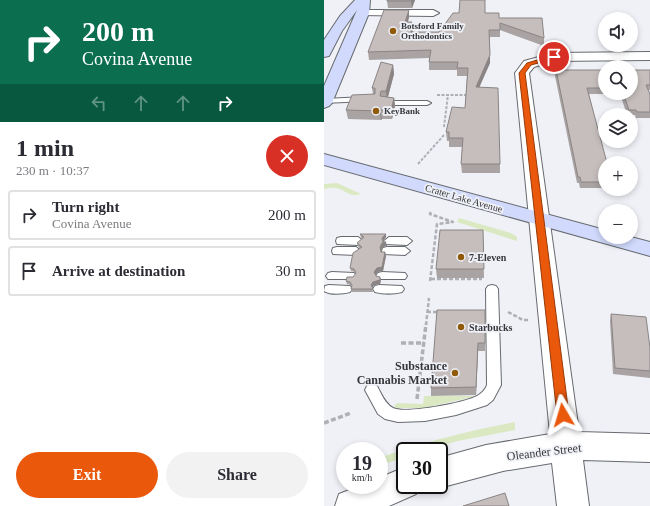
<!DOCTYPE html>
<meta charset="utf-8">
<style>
:root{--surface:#fff;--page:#f2f2f3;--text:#2b2b33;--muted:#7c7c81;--line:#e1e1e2;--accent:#ea580c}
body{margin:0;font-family:Georgia,serif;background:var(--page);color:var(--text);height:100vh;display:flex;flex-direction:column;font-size:15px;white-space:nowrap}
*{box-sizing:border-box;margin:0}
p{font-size:13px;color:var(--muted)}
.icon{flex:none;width:22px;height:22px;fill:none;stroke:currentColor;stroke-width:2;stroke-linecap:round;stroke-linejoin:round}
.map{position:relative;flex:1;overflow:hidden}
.panel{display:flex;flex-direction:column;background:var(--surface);width:324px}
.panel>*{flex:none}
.guide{background:#0b6e4f;color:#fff;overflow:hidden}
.tools{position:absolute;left:274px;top:12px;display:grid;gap:8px}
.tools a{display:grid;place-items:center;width:40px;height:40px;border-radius:50%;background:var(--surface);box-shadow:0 2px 6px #0003;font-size:20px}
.speed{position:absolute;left:12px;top:442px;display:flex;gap:8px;font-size:20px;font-weight:700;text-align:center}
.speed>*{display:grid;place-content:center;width:52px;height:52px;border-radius:50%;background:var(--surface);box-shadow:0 2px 6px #0003;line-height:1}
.speed small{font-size:10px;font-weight:400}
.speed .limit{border:2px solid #111;border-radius:6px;background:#fff;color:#111}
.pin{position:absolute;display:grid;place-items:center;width:34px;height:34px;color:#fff;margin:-17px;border:2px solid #fff;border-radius:50%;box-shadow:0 1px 4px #0007}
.me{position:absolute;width:44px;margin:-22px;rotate:353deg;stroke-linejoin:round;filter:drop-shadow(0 0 3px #0008)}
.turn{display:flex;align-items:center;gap:14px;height:84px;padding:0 16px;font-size:18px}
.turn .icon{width:52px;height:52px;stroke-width:2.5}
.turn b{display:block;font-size:28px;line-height:34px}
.lanes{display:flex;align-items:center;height:38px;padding:0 16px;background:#0003;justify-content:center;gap:20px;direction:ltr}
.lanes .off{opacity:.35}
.round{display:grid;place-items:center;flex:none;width:42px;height:42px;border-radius:21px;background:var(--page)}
.overview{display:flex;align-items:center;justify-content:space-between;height:68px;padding:0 16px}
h1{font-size:24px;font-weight:700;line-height:30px}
.primary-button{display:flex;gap:8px;margin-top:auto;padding:8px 16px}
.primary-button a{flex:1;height:46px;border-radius:24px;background:var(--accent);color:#fff;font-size:16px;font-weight:700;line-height:46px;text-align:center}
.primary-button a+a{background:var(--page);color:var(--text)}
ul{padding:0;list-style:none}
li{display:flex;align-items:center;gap:12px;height:50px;margin:0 8px 6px;padding:0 8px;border:2px solid var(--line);border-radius:4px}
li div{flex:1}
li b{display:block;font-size:15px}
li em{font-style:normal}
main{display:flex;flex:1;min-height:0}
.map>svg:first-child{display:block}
</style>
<main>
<section class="panel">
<div class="guide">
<div class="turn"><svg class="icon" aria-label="right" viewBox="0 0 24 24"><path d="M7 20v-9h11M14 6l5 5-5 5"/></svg><div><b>200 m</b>Covina Avenue</div></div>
<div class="lanes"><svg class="icon off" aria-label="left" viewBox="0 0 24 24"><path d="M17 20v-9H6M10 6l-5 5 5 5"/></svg><svg class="icon off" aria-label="ahead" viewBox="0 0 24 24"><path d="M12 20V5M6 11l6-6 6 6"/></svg><svg class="icon off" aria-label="ahead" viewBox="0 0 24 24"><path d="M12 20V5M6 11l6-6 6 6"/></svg><svg class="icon" aria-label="right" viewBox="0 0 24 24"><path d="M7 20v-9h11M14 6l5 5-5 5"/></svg></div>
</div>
<div class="overview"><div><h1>1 min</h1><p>230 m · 10:37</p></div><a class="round" style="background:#d93025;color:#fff"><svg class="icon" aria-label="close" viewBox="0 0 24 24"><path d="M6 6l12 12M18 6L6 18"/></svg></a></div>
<ul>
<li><svg class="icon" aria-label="right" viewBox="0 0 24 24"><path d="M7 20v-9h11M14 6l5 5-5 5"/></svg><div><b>Turn right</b><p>Covina Avenue</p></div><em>200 m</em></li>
<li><svg class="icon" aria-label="arrive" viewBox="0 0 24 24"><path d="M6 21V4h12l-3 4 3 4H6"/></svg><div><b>Arrive at destination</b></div><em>30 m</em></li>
</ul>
<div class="primary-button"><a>Exit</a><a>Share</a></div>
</section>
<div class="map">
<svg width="326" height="506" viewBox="0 0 326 506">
<rect width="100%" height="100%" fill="#eff1f7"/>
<path fill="#dae9c2" d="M13 183 37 194C21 199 21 183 0 189V184Z
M135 218 187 233 193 237V241L133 222Z
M100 396H153L100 408H72L70 406 73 403 99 404Z
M191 422V430L134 441 97 451H81V457L55 466V458C100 442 143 431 191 422Z"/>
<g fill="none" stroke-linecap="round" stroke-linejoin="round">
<defs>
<path id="service" d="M40 97 44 99 43 101 0 103 1 99Z
M59 101H103L107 103 103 105H59Z
M17 237H34L39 241 34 245 13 244 12 241 13 238Z
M65 237H83L88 241 83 245 61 244 60 241Z
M13 247H32L37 251 32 255 9 254 8 251 9 248Z
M63 247H81L86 251 81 255 59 254 58 251 59 248Z
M8 272 30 273 32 276 30 279H4L2 276 4 273Z
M58 272 81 273 83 276 81 279H54L52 276 54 273Z
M5 285 26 286 28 289 26 292C19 294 6 295 0 291L1 286Z
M55 285 78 286 80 289 78 292C70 294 59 294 51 292L49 289 51 286Z
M168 285 172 286 174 289 177 385 169 400 163 405 132 415 101 421 74 422 61 419 54 414 41 390 43 386 48 384 53 386C57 393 61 404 69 408 81 414 140 403 153 396 158 393 161 390 163 385L162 289 164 286Z"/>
<path id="minor" d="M39 10H109L115 13 109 16 35 15 33 13 35 11Z
M326 52V60L231 61 210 67 205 73 255 432 326 434V462L259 460 265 506H233L228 463 179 471 115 488 107 485H115V458L162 445 226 434 191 73 200 61 230 53Z
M81 467V485H96L92 494 65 506H11L15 494 38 485H55V478Z"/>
<path id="secondary" d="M31 0H46L45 13 8 103 5 106 0 108V86L33 10 18 31 5 56 0 57V40L16 16Z
M0 154 281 230V237H307L326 242V256L0 165Z"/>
</defs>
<use href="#service" stroke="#676a6f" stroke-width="2"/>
<use href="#minor" stroke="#676a6f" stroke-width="2"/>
<use href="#secondary" stroke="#676a6f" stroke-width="2"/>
<path stroke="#afb0b5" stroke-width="2" stroke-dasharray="3 1.5" stroke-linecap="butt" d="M113 95H144
M120 127 124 95
M94 164 120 135"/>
<path stroke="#afb0b5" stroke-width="2.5" stroke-dasharray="4 2" stroke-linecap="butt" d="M107 279H158
M106 281 113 224 129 222 106 214 107 211
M103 312H117
M184 312 199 320H204
M102 325 105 298"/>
<path stroke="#afb0b5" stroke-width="3.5" stroke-dasharray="5 2.5" stroke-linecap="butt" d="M77 343H100
M93 399 102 324
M0 423 27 413"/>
<use href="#service" fill="#fff" fill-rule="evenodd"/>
<use href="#minor" fill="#fff" fill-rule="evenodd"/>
<use href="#secondary" fill="#d1dafc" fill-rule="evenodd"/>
</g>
<path fill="#a9a3a3" d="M91 0 88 8H64L63 1Z
M85 10V17L84 22 89 29V32H115L161 13 175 18 220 38V46L176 30V37H166V63L155 87 176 164V173H138L137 164 138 147H125V141H123L122 132 141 108 143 76H133V70H105V58L45 60 44 52Z
M69 65 70 74 64 97 70 98 71 106 68 119H58L57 120 24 119 22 110 49 94 48 88Z
M232 70H281V93H307L326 70V90H324L326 94V118H312L311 115H303L296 94H265L281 163V188H256L255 183H253L231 76Z
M159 230 160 278H113L112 269Z
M36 234 62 237 59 241 63 246 59 247 57 250V252H61L62 256 59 271 54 272 51 274 52 276 56 277 57 280 56 284 50 285 48 288 49 292H28L27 289 28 286 27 285 23 284 22 281 29 277 32 274 31 272 27 271 26 268 36 249 34 246 33 243 38 239 37 238Z
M161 310V351H154L152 395 107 396V388Z
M287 314 326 348V378L289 374 286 321Z"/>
<path fill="#8a8584" d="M88 0H91L88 8 87 1Z
M85 10V17L82 29 81 22Z
M88 22 89 29 88 39 87 32Z
M166 55V63L152 95V87Z
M69 65 70 74 63 100 62 91Z
M70 98 71 106 68 119 67 110Z
M56 110 58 119 57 120 56 111Z
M62 234V237L59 241 58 238Z
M62 242 63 246 59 247 57 251 56 247 58 243Z
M61 252 62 256 59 271 54 272 51 275 50 272Z
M56 277 57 280 56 284 50 285 48 288 47 285 49 282Z
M154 343V351L152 395V387Z"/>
<path fill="#c5bebd" stroke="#8a8584" d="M63 0H88L87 1H63Z
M136 0H161V13H175V18H218L220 38 176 23V30H165L166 55 152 87 174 88 176 164H137L139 138H125V132H122L128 107 141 108 144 68H133L134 62H105L107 50 44 52 60 10H85L81 22H88L87 32H115L129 13H135Z
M57 62 69 65 62 91H57L56 96 70 98 67 110H56V111L22 110 28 95 51 94V88H48Z
M232 70H281V88H263L283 163H281V182H257L256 177H254Z
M307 70H326V85H322L326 94V112H313L312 110H305L299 93H307Z
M116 230H159L160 269H112Z
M36 234H62L58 238 59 242H62L58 243 56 247 57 252H61L58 267 53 268 50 272 52 276 56 277V280L49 282 47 285 49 289H27L28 285 26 282 22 281 23 277H29L32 273 30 269 26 268 29 253 38 247 33 243 40 237Z
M113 310H161V343H154L152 387 107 388Z
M287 314 322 317 326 348V371L291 368Z
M181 493 185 506H139Z"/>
<path fill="#ea580c" stroke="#983908" d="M230 55 232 58 207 65 201 73 245 415 244 419 239 420 235 419 233 415 195 73 203 63Z"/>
<g fill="#8f5b0b" stroke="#eff1f7" stroke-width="1.5">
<circle cx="69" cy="31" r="4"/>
<circle cx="52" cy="111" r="4"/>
<circle cx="137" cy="257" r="4"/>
<circle cx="137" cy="327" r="4"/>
<circle cx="131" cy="373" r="4"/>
</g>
<g text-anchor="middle" stroke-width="3.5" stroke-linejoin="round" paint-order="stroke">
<g font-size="9" font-weight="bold" fill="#36373a" stroke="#eff1f7" text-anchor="start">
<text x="77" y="29">Botsford Family<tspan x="77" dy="10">Orthodontics</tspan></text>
<text x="60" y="114">KeyBank</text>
</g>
<g font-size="10" fill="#36373a" stroke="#eff1f7">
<text transform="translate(140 198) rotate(16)" y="4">Crater Lake Avenue</text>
</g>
<g font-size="10" font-weight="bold" fill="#36373a" stroke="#eff1f7" text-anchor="start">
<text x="145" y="261">7-Eleven</text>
<text x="145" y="331">Starbucks</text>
</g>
<g font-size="12" font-weight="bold" fill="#36373a" stroke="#eff1f7" text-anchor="end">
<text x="123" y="370">Substance<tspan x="123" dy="14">Cannabis Market</tspan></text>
</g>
<g font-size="12" fill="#36373a" stroke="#eff1f7">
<text transform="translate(220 452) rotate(-7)" y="4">Oleander Street</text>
</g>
</g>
</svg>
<div class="tools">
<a><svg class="icon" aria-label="sound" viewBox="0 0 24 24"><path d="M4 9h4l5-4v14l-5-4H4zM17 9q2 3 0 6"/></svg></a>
<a><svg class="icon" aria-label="search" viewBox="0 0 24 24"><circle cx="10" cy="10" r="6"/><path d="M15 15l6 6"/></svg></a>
<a><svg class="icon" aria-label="layers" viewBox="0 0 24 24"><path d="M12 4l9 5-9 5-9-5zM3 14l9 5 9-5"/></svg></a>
<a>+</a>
<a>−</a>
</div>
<div class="speed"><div>19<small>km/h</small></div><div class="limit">30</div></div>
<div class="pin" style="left:230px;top:57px;background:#d93025"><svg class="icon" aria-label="arrive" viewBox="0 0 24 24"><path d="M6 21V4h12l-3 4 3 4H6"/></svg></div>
<svg class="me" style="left:239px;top:415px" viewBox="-20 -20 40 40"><path d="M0-17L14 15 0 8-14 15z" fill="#ea580c" stroke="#fff" stroke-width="4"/></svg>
</div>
</main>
